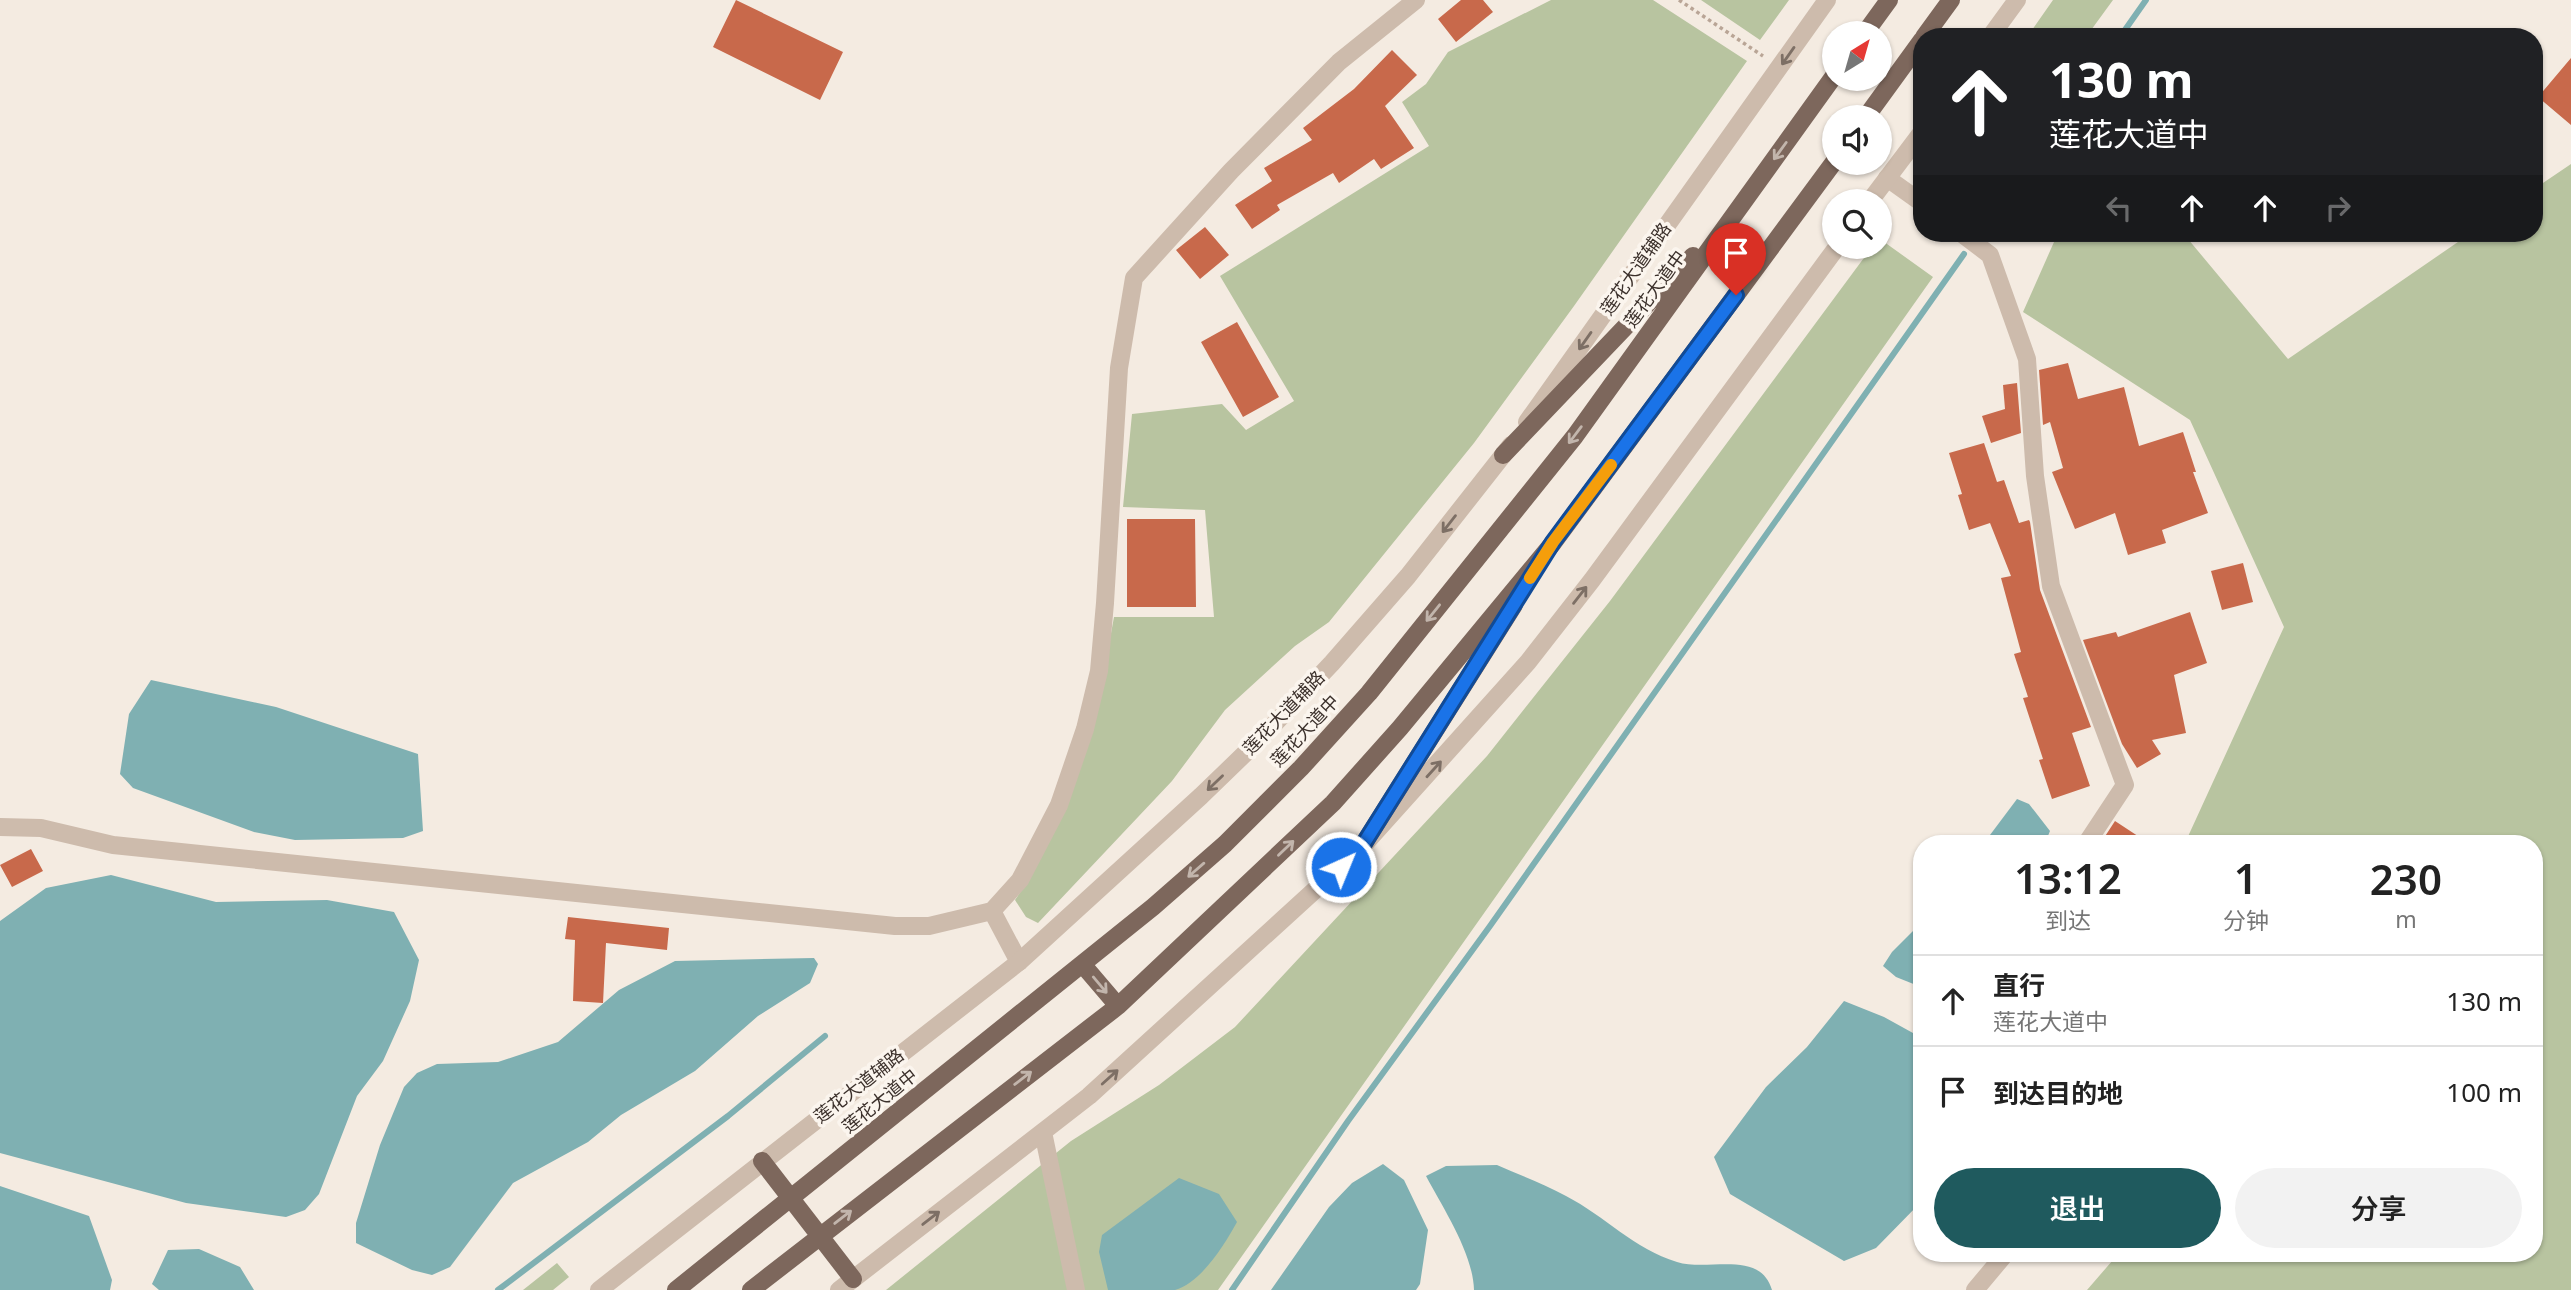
<!DOCTYPE html>
<html lang="zh">
<meta charset="utf-8">
<style>
:root{--surface:#fff;--page:#f2f2f2;--text:#222;--muted:#767676;--line:#e0e0e0;--accent:#1f5a5e}
body{margin:0;font-family:"Noto Sans","Noto Sans SC",sans-serif;background:var(--page);color:var(--text);height:100vh;display:flex;flex-direction:column;font-size:26px;white-space:nowrap}
*{box-sizing:border-box;margin:0}
p{font-size:23px;color:var(--muted)}
.icon{flex:none;width:38px;height:38px;fill:none;stroke:currentColor;stroke-width:2;stroke-linecap:round;stroke-linejoin:round}
.map{position:relative;flex:1;overflow:hidden}
.panel{position:absolute;left:1913px;top:835px;width:630px;height:427px;display:flex;flex-direction:column;background:var(--surface);border-radius:28px;box-shadow:0 2px 5px #0004}
.panel>*{flex:none}
.top-card{position:absolute;left:1913px;top:28px;width:630px;height:214px;border-radius:28px;box-shadow:0 2px 5px #0004;background:#202124;color:#fff;overflow:hidden}
.needle{width:46px;rotate:37deg}
.buttons{position:absolute;left:1822px;top:21px;display:grid;gap:14px}
.buttons a{display:grid;place-items:center;width:70px;height:70px;border-radius:50%;background:var(--surface);box-shadow:0 2px 5px #0004;font-size:35px}
.pin{position:absolute;display:grid;place-items:center;width:60px;height:60px;color:#fff;margin:-72px -30px;border-radius:50% 50% 50% 0;rotate:-45deg;box-shadow:0 0 7px #0007}
.pin .icon{rotate:45deg}
.me{position:absolute;width:77px;margin:-38px;rotate:44deg;stroke-linejoin:round;filter:drop-shadow(0 0 5px #0008)}
.turn{display:flex;align-items:center;gap:24px;height:147px;padding:0 21px;font-size:32px}
.turn .icon{width:91px;height:91px;stroke-width:2.5}
.turn b{display:block;font-size:49px;line-height:60px}
.lanes{display:flex;align-items:center;height:66px;padding:0 21px;background:#0003;justify-content:center;gap:35px;direction:ltr}
.lanes .off{opacity:.35}
.eta{display:flex;justify-content:space-evenly;align-items:center;height:119px;text-align:center}
.eta b{font-size:42px;font-weight:600;line-height:49px}
.primary-button{display:flex;gap:14px;margin-top:auto;padding:14px 21px}
.primary-button a{flex:1;height:80px;border-radius:42px;background:var(--accent);color:#fff;font-size:28px;font-weight:600;line-height:80px;text-align:center}
.primary-button a+a{background:var(--page);color:var(--text)}
ul{padding:0;list-style:none}
li{display:flex;align-items:center;gap:21px;height:91px;padding:0 21px;border-top:2px solid var(--line)}
li div{flex:1}
li b{display:block;font-size:26px}
li em{font-style:normal}
.map>svg:first-child{display:block}
</style>
<div class="map">
<svg width="2571" height="1290" viewBox="0 0 2571 1290">
<rect width="100%" height="100%" fill="#f4ebe1"/>
<path fill="#b8c4a0" d="M1551 0H1653L1747 61 1574 306 1474 443 1329 622 1295 646 1225 710 1172 781 1038 923 1026 917 1015 900 1029 879 1093 731 1114 617H1214L1205 510 1123 507 1132 414 1222 404 1246 430 1294 401 1220 276 1429 146 1402 102 1426 84 1448 52Z
M1701 0H1789L1760 40Z
M2053 0H2113L2086 37H2027Z
M2571 164V1290H2087L2119 1253H2534V844L2185 843 2284 627 2190 420 2023 312 2058 233H2183L2288 359 2471 233H2534V189Z
M1880 239 1933 277 1218 1290H886L1071 1141 1159 1085 1235 1027 1487 756 1610 601 1872 247H1880Z
M557 1263 569 1277 553 1290H523Z"/>
<path fill="#7fb0b2" d="M151 680 276 707 418 754 423 831 403 838 295 840 254 832 133 788 120 774 129 714Z
M2017 799 2029 804 2050 831 2045 843H1984Z
M111 875 216 902 327 900 394 912 419 960 410 1001 383 1061 357 1096 319 1194 305 1210 286 1217 186 1203 0 1153V921L46 888Z
M1921 923V987L1896 977 1883 966 1892 952Z
M814 958 818 964 810 983 758 1016 695 1071 621 1115 588 1142 513 1183 450 1267 432 1275 412 1270 356 1243V1223L380 1145 404 1087 417 1073 437 1064 498 1062 558 1042 619 990 675 961Z
M1844 1001 1884 1017 1922 1038 1921 1202 1876 1248 1844 1261 1730 1194 1714 1157 1766 1087 1807 1047Z
M1383 1164 1404 1180 1428 1230 1420 1284 1416 1290H1271L1329 1207 1352 1183Z
M1497 1165C1520 1175 1544 1184 1566 1196 1605 1216 1634 1249 1677 1262 1708 1272 1760 1249 1772 1290H1474C1473 1253 1443 1208 1426 1176L1446 1166Z
M1179 1178 1219 1194 1237 1222C1225 1244 1201 1283 1175 1290 1162 1290 1123 1290 1108 1290L1099 1252 1102 1235Z
M0 1186 89 1216 112 1280 110 1290H0Z
M199 1249 240 1267 254 1290H159L152 1284 168 1250Z"/>
<g fill="none" stroke-linecap="round" stroke-linejoin="round">
<path stroke="#7fb0b2" stroke-width="6" d="M2120 37 2146 0
M498 1290 728 1116 825 1036
M1232 1290 1348 1121 1490 926 1964 254"/>
</g>
<path fill="#c8694b" d="M736 0 843 52 820 100 713 47Z
M1461 0H1483L1493 12 1456 42 1438 19Z
M1392 50 1417 75 1385 106 1414 148 1381 169 1374 159 1339 183 1333 173 1277 205 1280 210 1252 229 1235 205 1272 181 1264 168 1312 140 1303 128 1354 89Z
M2571 58V125L2538 97Z
M1205 227 1229 255 1200 279 1176 250Z
M1237 322 1279 397 1243 417 1201 342Z
M2068 363 2078 399 2124 387 2139 446 2183 432 2196 472H2193L2208 513 2162 530 2166 543 2128 555 2115 513 2075 529 2052 472 2063 468 2050 422 2043 425 2039 370Z
M2017 383 2021 433 1991 443 1982 416 2005 409 2003 385Z
M1984 443 1997 482 2004 480 2019 523 2029 520 2030 522 2040 590 2091 727 2072 733 2090 786 2052 799 2039 760 2043 759 2023 698 2028 697 2014 654 2021 652 2001 578 2011 576 1990 523 1969 530 1958 495 1962 494 1949 453Z
M1127 519H1195L1196 607H1127Z
M2243 563 2253 602 2222 610 2211 571Z
M2190 612 2207 663 2174 675 2186 733 2152 740 2161 754 2137 768 2122 744 2083 640 2116 632 2118 637Z
M2115 821 2150 844H2100Z
M31 849 43 871 12 887 0 865Z
M568 917 669 928 667 950 606 943 603 1003 573 1001 575 940 565 939Z"/>
<g fill="none" stroke-linecap="round" stroke-linejoin="round">
<path stroke="#b9a596" stroke-width="3.5" stroke-dasharray="3.5 3.5" stroke-linecap="butt" d="M1679 0 1763 56"/>
<path stroke="#cdbbac" stroke-width="18" d="M1887 178 1922 203
M1961 233 1990 255 2027 359 2035 476 2051 586 2125 785 2086 844
M0 827 41 828 113 845 895 926H929L992 911
M1019 962 992 911 1020 880 1059 805 1085 729 1099 671 1105 603 1119 368 1134 278 1231 171 1339 62 1416 0
M1975 1290 2006 1253"/>
<path stroke="#cdbbac" stroke-width="18" d="M1990 37 2017 0
M1870 201 1922 132
M1527 422 1827 0
M1043 1132 1076 1290
M599 1290 1019 962 1201 796 1261 738 1332 663 1408 576 1511 445
M839 1290 1089 1096 1361 848 1528 662 1592 580 1837 247"/>
<path stroke="#7d675c" stroke-width="18" d="M1865 33 1889 0
M1924 37 1951 0
M1866 117 1922 40
M1503 455 1693 256
M1361 848 1514 605
M1083 965 1118 1006
M762 1161 853 1279
M676 1290 1153 907 1225 844 1301 768 1369 693 1575 436 1834 76
M751 1290 1118 1006 1333 803 1400 728 1553 543 1834 162"/>
</g>
<defs><path id="oneway-shaft" d="M-6 0H5M1.5-3L5.5 0L1.5 3" fill="none" stroke-width="1.6" stroke-linecap="round" stroke-linejoin="round" transform="scale(1.75)"/></defs>
<g stroke="#7d6f65">
<use href="#oneway-shaft" transform="translate(1788 56) rotate(125)"/>
<use href="#oneway-shaft" transform="translate(1585 341) rotate(125)"/>
<use href="#oneway-shaft" transform="translate(1449 524) rotate(128)"/>
<use href="#oneway-shaft" transform="translate(1580 595) rotate(-52)"/>
<use href="#oneway-shaft" transform="translate(1434 769) rotate(-48)"/>
<use href="#oneway-shaft" transform="translate(1215 783) rotate(136)"/>
<use href="#oneway-shaft" transform="translate(1110 1077) rotate(-42)"/>
<use href="#oneway-shaft" transform="translate(931 1218) rotate(-38)"/>
</g>
<g stroke="#c2b5ac">
<use href="#oneway-shaft" transform="translate(1780 151) rotate(126)"/>
<use href="#oneway-shaft" transform="translate(1575 435) rotate(127)"/>
<use href="#oneway-shaft" transform="translate(1433 613) rotate(129)"/>
<use href="#oneway-shaft" transform="translate(1286 848) rotate(-44)"/>
<use href="#oneway-shaft" transform="translate(1196 870) rotate(139)"/>
<use href="#oneway-shaft" transform="translate(1100 985) rotate(50)"/>
<use href="#oneway-shaft" transform="translate(1023 1078) rotate(-38)"/>
<use href="#oneway-shaft" transform="translate(843 1217) rotate(-38)"/>
</g>
<g fill="none" stroke-linecap="round" stroke-linejoin="round">
<defs>
<path id="route" d="M1341 867 1361 848 1553 542 1736 295"/>
</defs>
<use href="#route" stroke="#114b97" stroke-width="18"/>
<use href="#route" stroke="#1a73e8" stroke-width="12"/>
<path stroke="#f59e0b" stroke-width="12" d="M1530 578 1553 542 1611 465"/>
</g>
<g text-anchor="middle" stroke-width="7" stroke-linejoin="round" paint-order="stroke">
<g font-size="18" fill="#3b302b" stroke="#fbf5ee">
<text transform="translate(1636 269) rotate(-55)" y="6">莲花大道辅路</text>
<text transform="translate(1655 289) rotate(-54)" y="6">莲花大道中</text>
<text transform="translate(1284 713) rotate(-46)" y="6">莲花大道辅路</text>
<text transform="translate(1305 731) rotate(-47)" y="6">莲花大道中</text>
<text transform="translate(859 1086) rotate(-38)" y="6">莲花大道辅路</text>
<text transform="translate(880 1101) rotate(-39)" y="6">莲花大道中</text>
</g>
</g>
</svg>
<div class="buttons">
<a><svg class="needle" viewBox="-14 -14 28 28"><path d="M0-13l5 13h-10z" fill="#e53935"/><path d="M0 13l5-13h-10z" fill="#767676"/></svg></a>
<a><svg class="icon" aria-label="sound" viewBox="0 0 24 24"><path d="M4 9h4l5-4v14l-5-4H4zM17 9q2 3 0 6"/></svg></a>
<a><svg class="icon" aria-label="search" viewBox="0 0 24 24"><circle cx="10" cy="10" r="6"/><path d="M15 15l6 6"/></svg></a>
</div>
<div class="pin" style="left:1736px;top:295px;background:#d93025"><svg class="icon" aria-label="arrive" viewBox="0 0 24 24"><path d="M6 21V4h12l-3 4 3 4H6"/></svg></div>
<svg class="me" style="left:1341px;top:867px" viewBox="-20 -20 40 40"><circle r="17" fill="#1a73e8" stroke="#fff" stroke-width="3"/><path d="M0-11L8 9 0 5-8 9z" fill="#fff"/></svg>
<div class="top-card">
<div class="turn"><svg class="icon" aria-label="ahead" viewBox="0 0 24 24"><path d="M12 20V5M6 11l6-6 6 6"/></svg><div><b>130 m</b>莲花大道中</div></div>
<div class="lanes"><svg class="icon off" aria-label="left" viewBox="0 0 24 24"><path d="M17 20v-9H6M10 6l-5 5 5 5"/></svg><svg class="icon" aria-label="ahead" viewBox="0 0 24 24"><path d="M12 20V5M6 11l6-6 6 6"/></svg><svg class="icon" aria-label="ahead" viewBox="0 0 24 24"><path d="M12 20V5M6 11l6-6 6 6"/></svg><svg class="icon off" aria-label="right" viewBox="0 0 24 24"><path d="M7 20v-9h11M14 6l5 5-5 5"/></svg></div>
</div>
<section class="panel">
<div class="eta">
<div><b>13:12</b><p>到达</p></div>
<div><b>1</b><p>分钟</p></div>
<div><b>230</b><p>m</p></div>
</div>
<ul>
<li><svg class="icon" aria-label="ahead" viewBox="0 0 24 24"><path d="M12 20V5M6 11l6-6 6 6"/></svg><div><b>直行</b><p>莲花大道中</p></div><em>130 m</em></li>
<li><svg class="icon" aria-label="arrive" viewBox="0 0 24 24"><path d="M6 21V4h12l-3 4 3 4H6"/></svg><div><b>到达目的地</b></div><em>100 m</em></li>
</ul>
<div class="primary-button"><a>退出</a><a>分享</a></div>
</section>
</div>
